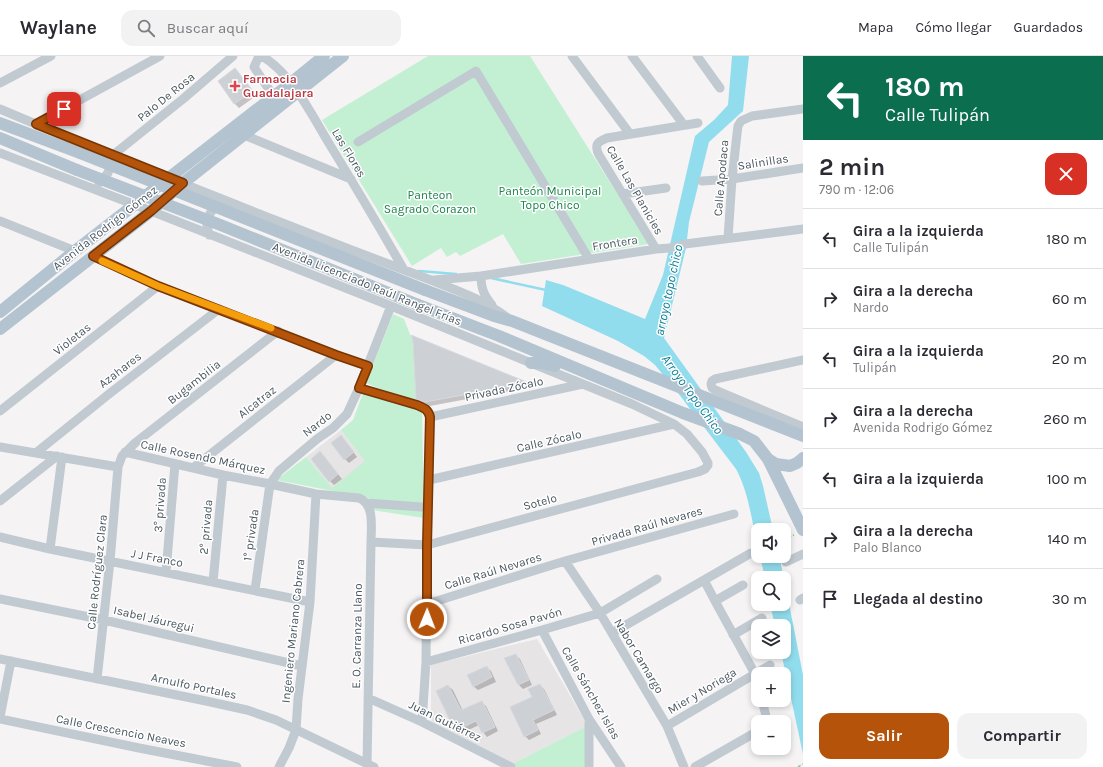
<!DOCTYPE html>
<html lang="es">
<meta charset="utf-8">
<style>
:root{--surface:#fff;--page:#f2f2f3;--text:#2b2b33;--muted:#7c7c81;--line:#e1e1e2;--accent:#b45309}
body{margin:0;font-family:Karla,sans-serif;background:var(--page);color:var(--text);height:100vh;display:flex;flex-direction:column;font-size:15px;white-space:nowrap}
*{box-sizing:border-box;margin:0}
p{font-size:13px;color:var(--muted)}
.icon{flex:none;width:22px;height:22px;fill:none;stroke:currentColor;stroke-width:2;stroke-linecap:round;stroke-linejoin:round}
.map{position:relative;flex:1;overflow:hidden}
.details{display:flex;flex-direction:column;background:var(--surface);width:300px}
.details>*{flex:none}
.hud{background:#0b6e4f;color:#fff;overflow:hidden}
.buttons{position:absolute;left:751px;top:467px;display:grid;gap:8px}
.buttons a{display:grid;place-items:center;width:40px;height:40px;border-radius:8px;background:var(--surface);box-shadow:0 2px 6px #0003;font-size:20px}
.pin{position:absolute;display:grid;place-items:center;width:34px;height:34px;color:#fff;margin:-17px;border-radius:8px;box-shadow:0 2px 6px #0006}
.me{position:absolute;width:44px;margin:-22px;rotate:1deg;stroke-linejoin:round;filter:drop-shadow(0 0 3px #0008)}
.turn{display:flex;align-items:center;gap:14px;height:84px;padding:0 16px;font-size:18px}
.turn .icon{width:52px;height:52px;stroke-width:2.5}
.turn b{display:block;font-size:28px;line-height:34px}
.round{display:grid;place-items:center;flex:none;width:42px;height:42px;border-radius:12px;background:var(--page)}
.summary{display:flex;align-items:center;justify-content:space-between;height:68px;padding:0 16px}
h1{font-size:24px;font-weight:700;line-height:30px}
.action{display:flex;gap:8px;margin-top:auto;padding:8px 16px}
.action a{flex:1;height:46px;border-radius:12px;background:var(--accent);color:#fff;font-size:16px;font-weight:700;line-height:46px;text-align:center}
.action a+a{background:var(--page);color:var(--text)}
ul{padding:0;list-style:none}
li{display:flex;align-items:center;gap:12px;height:60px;padding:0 16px;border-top:1px solid var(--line)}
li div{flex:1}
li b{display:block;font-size:15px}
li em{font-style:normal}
header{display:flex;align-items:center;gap:24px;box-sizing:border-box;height:56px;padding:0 20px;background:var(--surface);border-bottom:1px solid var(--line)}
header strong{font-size:19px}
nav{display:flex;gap:22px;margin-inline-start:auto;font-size:14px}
.search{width:280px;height:36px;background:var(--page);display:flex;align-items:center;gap:10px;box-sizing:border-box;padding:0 14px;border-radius:12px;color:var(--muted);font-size:15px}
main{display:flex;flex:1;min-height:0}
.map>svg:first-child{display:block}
</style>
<header>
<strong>Waylane</strong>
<div class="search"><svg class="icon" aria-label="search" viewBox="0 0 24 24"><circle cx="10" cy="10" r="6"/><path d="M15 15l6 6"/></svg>Buscar aquí</div>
<nav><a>Mapa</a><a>Cómo llegar</a><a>Guardados</a></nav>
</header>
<main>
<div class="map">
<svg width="803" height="711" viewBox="0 0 803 711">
<rect width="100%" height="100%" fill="#f5f3f3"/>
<path fill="#e6e4e5" d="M341 374 366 405 332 433 306 401Z
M537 583 585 665V671L510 709 441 673 431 665V609Z"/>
<path fill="#c3f0d3" d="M428 0H530L649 188 521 208 503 178 460 200 456 196 447 201 441 192 412 210 322 64Z
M393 258 404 263 413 286 416 348 366 327Z
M363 337 398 349 422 354 424 462 372 454 369 442 276 424 306 401 332 432 365 405 341 374 353 364Z
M585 671 586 711H514L510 709Z"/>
<path fill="#91dded" d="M732 0H749L743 55 709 86 689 166 686 192 664 282 746 396 759 417 763 430 773 474H758V493C752 466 749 437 736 413L678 337 655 309 644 300 618 285 542 250 546 224 563 229 645 263 663 219 695 80 714 64 728 49Z
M760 500H779L784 522H765Z
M784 522 803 619V698L781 596H784V570H775L770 548H784Z"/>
<path fill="#0003" d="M235 13 256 40 239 52 235 48 219 25Z
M412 281 529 327 532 331 430 350 421 347 417 343 414 285Z
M345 385 357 401 349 407 345 403Z
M324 401 342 423 334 429 330 425Z
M515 599 520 603 532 629 523 633 518 628Z
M486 611 491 615 496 626 478 634 473 630Z
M540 629 544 633 557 659 536 668 541 678 529 684 525 680 534 641Z
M448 630 453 634 463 655 481 646 486 650 498 675 487 681 483 676 479 669 460 678 456 674Z"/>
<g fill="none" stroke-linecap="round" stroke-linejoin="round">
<path stroke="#91dded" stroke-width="2.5" d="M419 215 456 218
M491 222 546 234"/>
</g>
<path fill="#cdd0d5" stroke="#d7d9de" d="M235 12 253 35 234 48 218 25Z
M411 279 529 327 425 346 416 343 413 286Z
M341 379 354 396 344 404 331 387Z
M320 395 338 418 329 426 311 403Z
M516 598 529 624 518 629 504 602Z
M487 610 492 621 473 631 467 619Z
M540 628 554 654 533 664 538 674 524 681 510 651 532 641 528 633Z
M448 629 461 654 482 645 495 671 482 677 476 665 455 675 436 635Z"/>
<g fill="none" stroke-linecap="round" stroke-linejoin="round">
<path stroke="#7bcfa2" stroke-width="1.5" stroke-dasharray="3 2" stroke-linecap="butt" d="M784 484 794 479
M798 711 803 708"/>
<path stroke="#c1cad1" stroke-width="9" d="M259 0 254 11 274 41
M262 0C293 19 311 58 330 89 355 130 380 172 404 214
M572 0 630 78
M632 0 684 69
M697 0 720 32
M0 27 51 0
M0 53C115 102 232 147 349 193 375 203 402 213 428 223 456 234 485 244 509 263
M36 68 160 0
M244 79 351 123
M358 86 476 15 589 203
M0 97 151 155 391 250 632 348 674 368 687 378 702 396 708 407V409L705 413 698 416 427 489 371 486
M702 125 732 123 803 112
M99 127 108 117 113 99 183 43 233 0
M623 138 666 132
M0 165 75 195
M209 179C209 176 207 172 207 169 207 160 213 152 220 147
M728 182 732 123 737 78 738 70 741 65 752 60 803 53
M656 193 599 99C594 89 597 86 607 82L698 67
M93 200 158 230 336 299 368 310
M481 220C481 233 484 239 492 249
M434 224 481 220 656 193 670 192 685 188 803 173
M803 304 715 323 712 325 711 328 712 332 715 334 803 371
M359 332 425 352 429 358 430 361 427 489 426 606 422 666
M0 355 158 230
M430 361 583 328
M0 391 118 411
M37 396 109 338 219 253
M125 396 223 419 270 428 316 438 359 442C375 448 371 472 371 486L367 708
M193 412 336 299
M429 424 674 368
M0 445 57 400
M366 447 422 451
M0 481 50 493 310 546
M50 493 62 401
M565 505 600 557 667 670 684 711
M786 506 803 498
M166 516 175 408
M704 524 715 545 755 618 758 630
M213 526 223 419
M255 534 270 428 279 415 317 383 333 372 347 358 359 332 391 250
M0 543 104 564 302 610
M800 544 803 542
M715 545 743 529
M427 548 565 505 734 458
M542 574 589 663 621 711
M612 577 751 497
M733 579 762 562
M0 603 206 645 247 654 276 664 374 711
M426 606 542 574 600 557 657 523
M97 623 110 505 118 411 122 400 135 387 278 275
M368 642 422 666 511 711
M762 644 766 660 767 666
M0 661 11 605
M0 663 139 692 237 711
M589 663V711
M667 670 770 609
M279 711 289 692 296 674 298 643 310 546 316 438
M695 711 758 675"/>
<path stroke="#b3c3d0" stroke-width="12" d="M0 67 80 97
M0 82 77 114
M425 234 494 260 512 265 803 380
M416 248 499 280 683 357 740 378 754 385 768 403 776 408 790 410 797 407 803 402
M0 256 75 195 291 27 324 0
M0 273 151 155 183 127 343 0
M531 307H541L555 310
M768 403 803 474"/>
<path stroke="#b3c3d0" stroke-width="12" d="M80 97 425 234
M77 114 218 168 416 248"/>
</g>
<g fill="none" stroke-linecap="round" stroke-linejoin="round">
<defs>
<path id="route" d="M64 53 36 68 183 127 151 155 93 200 158 230 336 299 368 310 359 332 417 349C424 352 428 353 430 361L427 489V563"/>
</defs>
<use href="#route" stroke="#753606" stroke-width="10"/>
<use href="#route" stroke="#b45309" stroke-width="7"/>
<path stroke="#f59e0b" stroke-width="7" d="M102 205 158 230 271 272"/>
</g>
<path fill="#e0444e" stroke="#fff" stroke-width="1.5" d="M233 24h4v4h4v4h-4v4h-4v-4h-4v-4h4z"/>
<g text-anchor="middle" stroke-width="3" stroke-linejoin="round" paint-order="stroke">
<g font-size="12" font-weight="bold" fill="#be3a42" stroke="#fff" text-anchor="start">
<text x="243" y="27">Farmacia<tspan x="243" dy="14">Guadalajara</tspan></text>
</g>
<g font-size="12" fill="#4a5760" stroke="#fff">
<text transform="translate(166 41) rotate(-39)" y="4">Palo De Rosa</text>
<text transform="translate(349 97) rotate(59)" y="4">Las Flores</text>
<text transform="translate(763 106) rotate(-9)" y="4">Salinillas</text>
<text transform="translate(721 122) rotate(-85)" y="4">Calle Apodaca</text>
<text transform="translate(635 134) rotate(60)" y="4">Calle Las Planicies</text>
<text transform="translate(105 172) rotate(-38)" y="4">Avenida Rodrigo Gómez</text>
<text transform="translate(615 187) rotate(-9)" y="4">Frontera</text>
<text transform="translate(367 228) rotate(22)" y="4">Avenida Licenciado Raúl Rangel Frías</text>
<text transform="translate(72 283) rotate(-38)" y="4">Violetas</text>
<text transform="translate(120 314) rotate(-38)" y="4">Azahares</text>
<text transform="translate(194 326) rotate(-38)" y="4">Bugambilia</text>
<text transform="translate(504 333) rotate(-12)" y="4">Privada Zócalo</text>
<text transform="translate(257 346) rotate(-38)" y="4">Alcatraz</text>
<text transform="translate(317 368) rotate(-38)" y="4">Nardo</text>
<text transform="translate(549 385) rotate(-13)" y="4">Calle Zócalo</text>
<text transform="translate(203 401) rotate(12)" y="4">Calle Rosendo Márquez</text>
<text transform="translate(540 446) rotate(-15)" y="4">Sotelo</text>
<text transform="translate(160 449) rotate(-86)" y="4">3° privada</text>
<text transform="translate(647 470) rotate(-16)" y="4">Privada Raúl Nevares</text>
<text transform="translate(206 471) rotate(-85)" y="4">2° privada</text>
<text transform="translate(251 479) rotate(-82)" y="4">1° privada</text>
<text transform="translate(157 502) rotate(11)" y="4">J J Franco</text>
<text transform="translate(493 515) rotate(-17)" y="4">Calle Raúl Nevares</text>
<text transform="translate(97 516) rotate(-84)" y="4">Calle Rodríguez Clara</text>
<text transform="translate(154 563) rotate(13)" y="4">Isabel Jáuregui</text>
<text transform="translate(510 570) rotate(-16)" y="4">Ricardo Sosa Pavón</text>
<text transform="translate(293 575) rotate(-84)" y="4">Ingeniero Mariano Cabrera</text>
<text transform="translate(357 580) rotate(-89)" y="4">E. O. Carranza Llano</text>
<text transform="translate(639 600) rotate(59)" y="4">Nabor Camargo</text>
<text transform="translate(194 630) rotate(12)" y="4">Arnulfo Portales</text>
<text transform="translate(702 635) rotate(-31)" y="4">Mier y Noriega</text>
<text transform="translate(591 637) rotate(60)" y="4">Calle Sánchez Islas</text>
<text transform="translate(445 665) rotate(26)" y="4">Juan Gutiérrez</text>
<text transform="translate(121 675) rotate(11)" y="4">Calle Crescencio Neaves</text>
</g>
<g font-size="12" fill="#18844a" stroke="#fff">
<text x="550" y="139">Panteón Municipal<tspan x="550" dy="14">Topo Chico</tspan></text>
<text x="430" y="143">Panteon<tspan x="430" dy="14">Sagrado Corazon</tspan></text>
</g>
<g font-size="13" font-style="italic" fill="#0e8098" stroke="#fff">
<text transform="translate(668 234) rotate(-78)" y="5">arroyo topo chico</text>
<text transform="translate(693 338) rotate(54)" y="5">Arroyo Topo Chico</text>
</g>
</g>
</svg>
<div class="buttons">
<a><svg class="icon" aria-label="sound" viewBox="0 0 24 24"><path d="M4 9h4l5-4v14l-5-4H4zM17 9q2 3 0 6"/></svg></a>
<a><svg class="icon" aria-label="search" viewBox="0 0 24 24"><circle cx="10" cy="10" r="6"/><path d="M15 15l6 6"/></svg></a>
<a><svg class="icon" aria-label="layers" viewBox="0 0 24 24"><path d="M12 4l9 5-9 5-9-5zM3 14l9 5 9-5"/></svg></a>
<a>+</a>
<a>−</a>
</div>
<div class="pin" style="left:64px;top:53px;background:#d93025"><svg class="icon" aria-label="arrive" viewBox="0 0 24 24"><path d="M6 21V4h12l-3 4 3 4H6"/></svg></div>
<svg class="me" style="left:427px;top:563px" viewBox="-20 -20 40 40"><circle r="17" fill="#b45309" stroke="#fff" stroke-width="3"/><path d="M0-11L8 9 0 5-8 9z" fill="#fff"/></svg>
</div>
<section class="details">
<div class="hud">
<div class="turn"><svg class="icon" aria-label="left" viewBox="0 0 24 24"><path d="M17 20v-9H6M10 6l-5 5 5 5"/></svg><div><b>180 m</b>Calle Tulipán</div></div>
</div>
<div class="summary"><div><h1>2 min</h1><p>790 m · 12:06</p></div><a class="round" style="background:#d93025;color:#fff"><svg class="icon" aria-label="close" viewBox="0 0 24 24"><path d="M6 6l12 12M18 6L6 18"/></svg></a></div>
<ul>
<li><svg class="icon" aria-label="left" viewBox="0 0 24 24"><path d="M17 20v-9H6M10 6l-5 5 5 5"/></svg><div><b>Gira a la izquierda</b><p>Calle Tulipán</p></div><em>180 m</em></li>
<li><svg class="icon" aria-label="right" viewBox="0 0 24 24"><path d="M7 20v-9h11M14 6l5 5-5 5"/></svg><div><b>Gira a la derecha</b><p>Nardo</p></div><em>60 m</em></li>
<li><svg class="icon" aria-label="left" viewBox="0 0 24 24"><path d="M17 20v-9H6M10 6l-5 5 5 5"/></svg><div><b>Gira a la izquierda</b><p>Tulipán</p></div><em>20 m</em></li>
<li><svg class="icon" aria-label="right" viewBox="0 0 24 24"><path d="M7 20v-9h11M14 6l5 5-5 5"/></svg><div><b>Gira a la derecha</b><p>Avenida Rodrigo Gómez</p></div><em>260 m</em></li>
<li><svg class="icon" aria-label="left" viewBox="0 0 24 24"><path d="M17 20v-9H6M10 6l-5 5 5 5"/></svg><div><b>Gira a la izquierda</b></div><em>100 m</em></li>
<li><svg class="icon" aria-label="right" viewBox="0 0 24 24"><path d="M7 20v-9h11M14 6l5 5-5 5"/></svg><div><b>Gira a la derecha</b><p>Palo Blanco</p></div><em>140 m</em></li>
<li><svg class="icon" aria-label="arrive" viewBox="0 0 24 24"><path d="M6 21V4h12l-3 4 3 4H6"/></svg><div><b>Llegada al destino</b></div><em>30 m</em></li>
</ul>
<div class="action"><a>Salir</a><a>Compartir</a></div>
</section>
</main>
